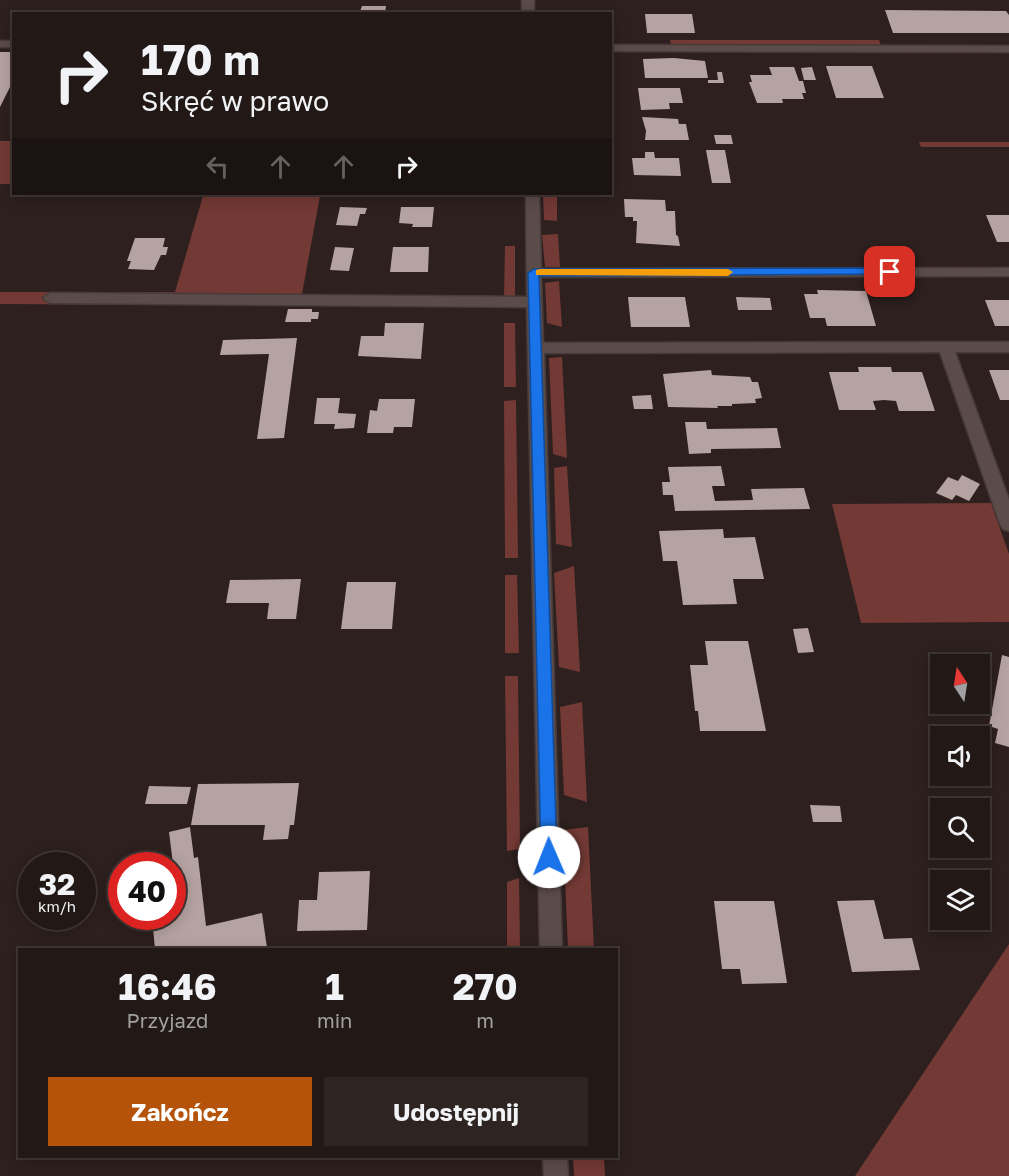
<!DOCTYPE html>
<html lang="pl">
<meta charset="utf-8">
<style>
:root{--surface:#221816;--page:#2e2523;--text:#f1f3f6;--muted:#a2a0a1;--line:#3f3735;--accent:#b45309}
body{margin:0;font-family:"Golos Text",sans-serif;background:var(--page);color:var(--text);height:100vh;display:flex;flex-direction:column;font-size:22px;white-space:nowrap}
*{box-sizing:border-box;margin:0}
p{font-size:20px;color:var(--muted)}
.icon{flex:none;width:33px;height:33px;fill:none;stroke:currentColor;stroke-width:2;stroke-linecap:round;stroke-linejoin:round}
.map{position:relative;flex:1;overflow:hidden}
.details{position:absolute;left:18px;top:948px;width:600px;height:210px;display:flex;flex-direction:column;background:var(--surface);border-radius:0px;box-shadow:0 3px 15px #0003,0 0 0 2px var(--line)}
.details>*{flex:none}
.banner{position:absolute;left:12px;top:12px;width:600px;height:183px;border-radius:0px;box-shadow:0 3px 15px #0003,0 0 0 2px var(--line);background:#221816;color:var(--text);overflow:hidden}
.needle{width:39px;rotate:348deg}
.tools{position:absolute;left:930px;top:654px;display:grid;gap:12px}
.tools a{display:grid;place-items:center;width:60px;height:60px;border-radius:0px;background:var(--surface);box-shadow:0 3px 15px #0003,0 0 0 2px var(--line);font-size:30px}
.speed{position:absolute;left:18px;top:852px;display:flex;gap:12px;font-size:30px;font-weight:700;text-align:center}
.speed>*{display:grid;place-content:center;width:78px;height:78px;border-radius:50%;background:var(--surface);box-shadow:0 3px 15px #0003,0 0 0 2px var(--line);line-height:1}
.speed small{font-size:15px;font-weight:400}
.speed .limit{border:9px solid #d22;background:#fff;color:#111}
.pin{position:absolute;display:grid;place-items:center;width:51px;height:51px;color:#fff;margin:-26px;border-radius:12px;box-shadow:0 3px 9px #0006}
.me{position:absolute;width:66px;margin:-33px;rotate:359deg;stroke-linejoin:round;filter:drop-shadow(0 0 4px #0008)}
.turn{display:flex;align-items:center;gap:21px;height:126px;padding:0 30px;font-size:27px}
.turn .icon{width:78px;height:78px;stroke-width:2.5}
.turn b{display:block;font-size:42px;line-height:51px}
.lanes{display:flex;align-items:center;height:57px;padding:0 30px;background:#0003;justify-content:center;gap:30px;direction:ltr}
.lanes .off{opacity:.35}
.eta{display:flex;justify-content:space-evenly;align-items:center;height:102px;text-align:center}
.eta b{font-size:36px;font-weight:700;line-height:42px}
.action{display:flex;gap:12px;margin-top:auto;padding:12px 30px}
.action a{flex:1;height:69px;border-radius:0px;background:var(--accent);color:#fff;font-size:24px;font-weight:700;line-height:69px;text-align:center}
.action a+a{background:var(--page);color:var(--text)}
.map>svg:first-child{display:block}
</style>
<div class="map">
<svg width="1009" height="1176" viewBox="0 0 1009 1176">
<rect width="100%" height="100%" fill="#2d201e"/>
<path fill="#733934" d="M670 40H879L881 45 671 44Z
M0 141H13V184H0Z
M919 142H1009V147H921Z
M89 194H515V197H506L320 196 302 294 504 296 505 246H515V296H505L504 307 0 304V292H175L203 196Z
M543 194H557V221L544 220Z
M558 234 560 267H545L542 235Z
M559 281 562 327 547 323 545 283Z
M504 323H515L516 387H504Z
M562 357 567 458 553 454 549 358Z
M516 400 518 558H505L504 401Z
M567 466 572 547 556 544 554 468Z
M991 503 1009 554V622L861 623 832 504Z
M574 566 580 672 559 667 554 573Z
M505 575H517L519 653H505Z
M505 676H518L520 849 507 851Z
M582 702 587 802 564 795 560 707Z
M588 827 594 949H568L563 830Z
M519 878 520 949H507V882Z
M1009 944V1176H855Z
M573 1157H604L605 1176H574Z"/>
<path fill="#b5a3a1" d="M362 6H386L385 14H359Z
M885 10 1006 11 1009 15V33H893Z
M645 14H692L695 33H647Z
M0 52H14V79L0 107Z
M674 58 705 61 708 78H645L643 59Z
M826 66H872L884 98H836Z
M769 67H794L799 81H803L806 93H802L804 99H782L783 103H757L749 82H752L750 75H772Z
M812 67 816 80H804L801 68Z
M717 72H722L724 83H708V80H718Z
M638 88H680L683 103H669L670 109 641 110Z
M642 117 678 119 679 124H686L689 140H645L646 131Z
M714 135H731L733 144H716Z
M706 150H725L731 183H712Z
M645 152H654L655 158H679L681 176 634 175 632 158H645Z
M624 199 665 200 666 211H675L676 235 678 236 680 246 636 243 637 221H633V217H625Z
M340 207 367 208 365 214H360L357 226 336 225Z
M401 207H434L432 227H412L413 224 399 223Z
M986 215H1009V242H997Z
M135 238H165L163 247H168L166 255H161L154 270 128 269 131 261H127Z
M335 247 354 248 349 271 330 270Z
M393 247H429L428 272H390Z
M817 290 866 291 876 326H827L825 318H810L804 294H818Z
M628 297H685L690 327H631Z
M736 297 770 298 772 310H738Z
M985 300H1009V326H995Z
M288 309H312V312H319L318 319H311V322H285Z
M385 323H424L421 359 358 356 361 336H384Z
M297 338 284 438 257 439 269 354 220 355 223 340Z
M858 367H891L892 372H922L935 411H899L896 401 884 400 873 401 876 410H839L829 372H859Z
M711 370 712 375 750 377 752 382H758L762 398 755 399 756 403 732 404V406H717L718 408 668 407 663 374Z
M989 370H1009V400H1000Z
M651 395 653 409H634L632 396Z
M317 398H340L338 413 356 414 354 428 334 429 335 424H314Z
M379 399H415L412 427H394L393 433H367L370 410 377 411Z
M685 422H706L707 429 777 428 781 448 711 449V453L689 454Z
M721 466 725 486H712L715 501 753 500 751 489 804 488 810 509 675 511 673 495H663L662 482H670L668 467Z
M962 475 980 484 969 501 956 495 952 500 936 493 948 477 958 481Z
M723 529 724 538 755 537 764 579H733L737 604 683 605 677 561H663L659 531Z
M301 579 296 619H267L269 603H226L230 580Z
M347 582H396L392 629H341Z
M808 628 814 652 798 653 793 629Z
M705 641H748L766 731H700L698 711H695L690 665H708Z
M1002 655 1009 657V747L995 743 998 729 989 726Z
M299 783 294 825H290L288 839 263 840 265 825H191L198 784Z
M149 786 191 787 187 804H145Z
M810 805 840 806 842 822H813Z
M190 827 194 858 198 857 206 926 262 913 267 948 155 950 152 916H172L173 864 169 832Z
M370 871 367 930 297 931 299 900H317L319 872Z
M874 900 884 939 912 938 920 970 852 972 837 901Z
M714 901H774L787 983 742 984 740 969H722Z"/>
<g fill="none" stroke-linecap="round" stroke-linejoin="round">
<defs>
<path id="minor" d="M522 0H534V14H522Z
M0 41H14V47H0Z
M610 45 1009 46V52L610 51Z
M526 194H539L541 269 1009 268V276L541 277 543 343 1009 342V352H955L1009 500V531L1003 529 1000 524 940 352 544 353 562 950H540L527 307 50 303 43 298 50 293 527 297Z
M543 1156H567L568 1176H544Z"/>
</defs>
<use href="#minor" stroke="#463b3a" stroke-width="3"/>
<use href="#minor" fill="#5b4b49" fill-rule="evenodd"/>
</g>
<path fill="#1a73e8" stroke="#114b97" stroke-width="1.5" d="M890 268 896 272 894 274 539 276 557 857 554 862 549 864 543 862 541 857 528 273 534 269Z"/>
<path fill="#f59e0b" d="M540 269H728L733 272 728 276 536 275V270Z"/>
</svg>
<div class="tools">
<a><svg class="needle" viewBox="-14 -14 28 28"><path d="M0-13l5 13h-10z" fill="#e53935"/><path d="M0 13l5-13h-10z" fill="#a2a0a1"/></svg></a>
<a><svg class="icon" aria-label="sound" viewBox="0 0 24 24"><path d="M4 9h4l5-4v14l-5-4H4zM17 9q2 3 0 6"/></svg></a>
<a><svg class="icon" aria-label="search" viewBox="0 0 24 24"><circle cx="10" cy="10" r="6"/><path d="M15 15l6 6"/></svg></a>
<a><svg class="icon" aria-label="layers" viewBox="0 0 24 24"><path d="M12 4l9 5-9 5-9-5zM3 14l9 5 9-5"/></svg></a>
</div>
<div class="speed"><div>32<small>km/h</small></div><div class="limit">40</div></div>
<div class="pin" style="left:890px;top:272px;background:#d93025"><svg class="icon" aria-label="arrive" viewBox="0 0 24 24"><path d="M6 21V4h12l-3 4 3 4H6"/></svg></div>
<svg class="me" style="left:549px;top:857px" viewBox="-20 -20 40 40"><circle r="19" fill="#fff"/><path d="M0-13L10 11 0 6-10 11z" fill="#1a73e8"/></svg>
<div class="banner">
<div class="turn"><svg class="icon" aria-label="right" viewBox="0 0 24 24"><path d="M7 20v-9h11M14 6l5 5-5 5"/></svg><div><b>170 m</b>Skręć w prawo</div></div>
<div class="lanes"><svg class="icon off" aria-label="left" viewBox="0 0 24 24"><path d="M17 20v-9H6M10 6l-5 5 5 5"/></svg><svg class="icon off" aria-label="ahead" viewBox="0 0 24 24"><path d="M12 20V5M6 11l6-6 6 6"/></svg><svg class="icon off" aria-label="ahead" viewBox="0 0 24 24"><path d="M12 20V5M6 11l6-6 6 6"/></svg><svg class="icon" aria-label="right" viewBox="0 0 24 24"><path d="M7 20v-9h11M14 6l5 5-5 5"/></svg></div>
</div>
<section class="details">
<div class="eta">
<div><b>16:46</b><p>Przyjazd</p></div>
<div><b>1</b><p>min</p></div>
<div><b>270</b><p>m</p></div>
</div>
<div class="action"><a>Zakończ</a><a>Udostępnij</a></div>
</section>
</div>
